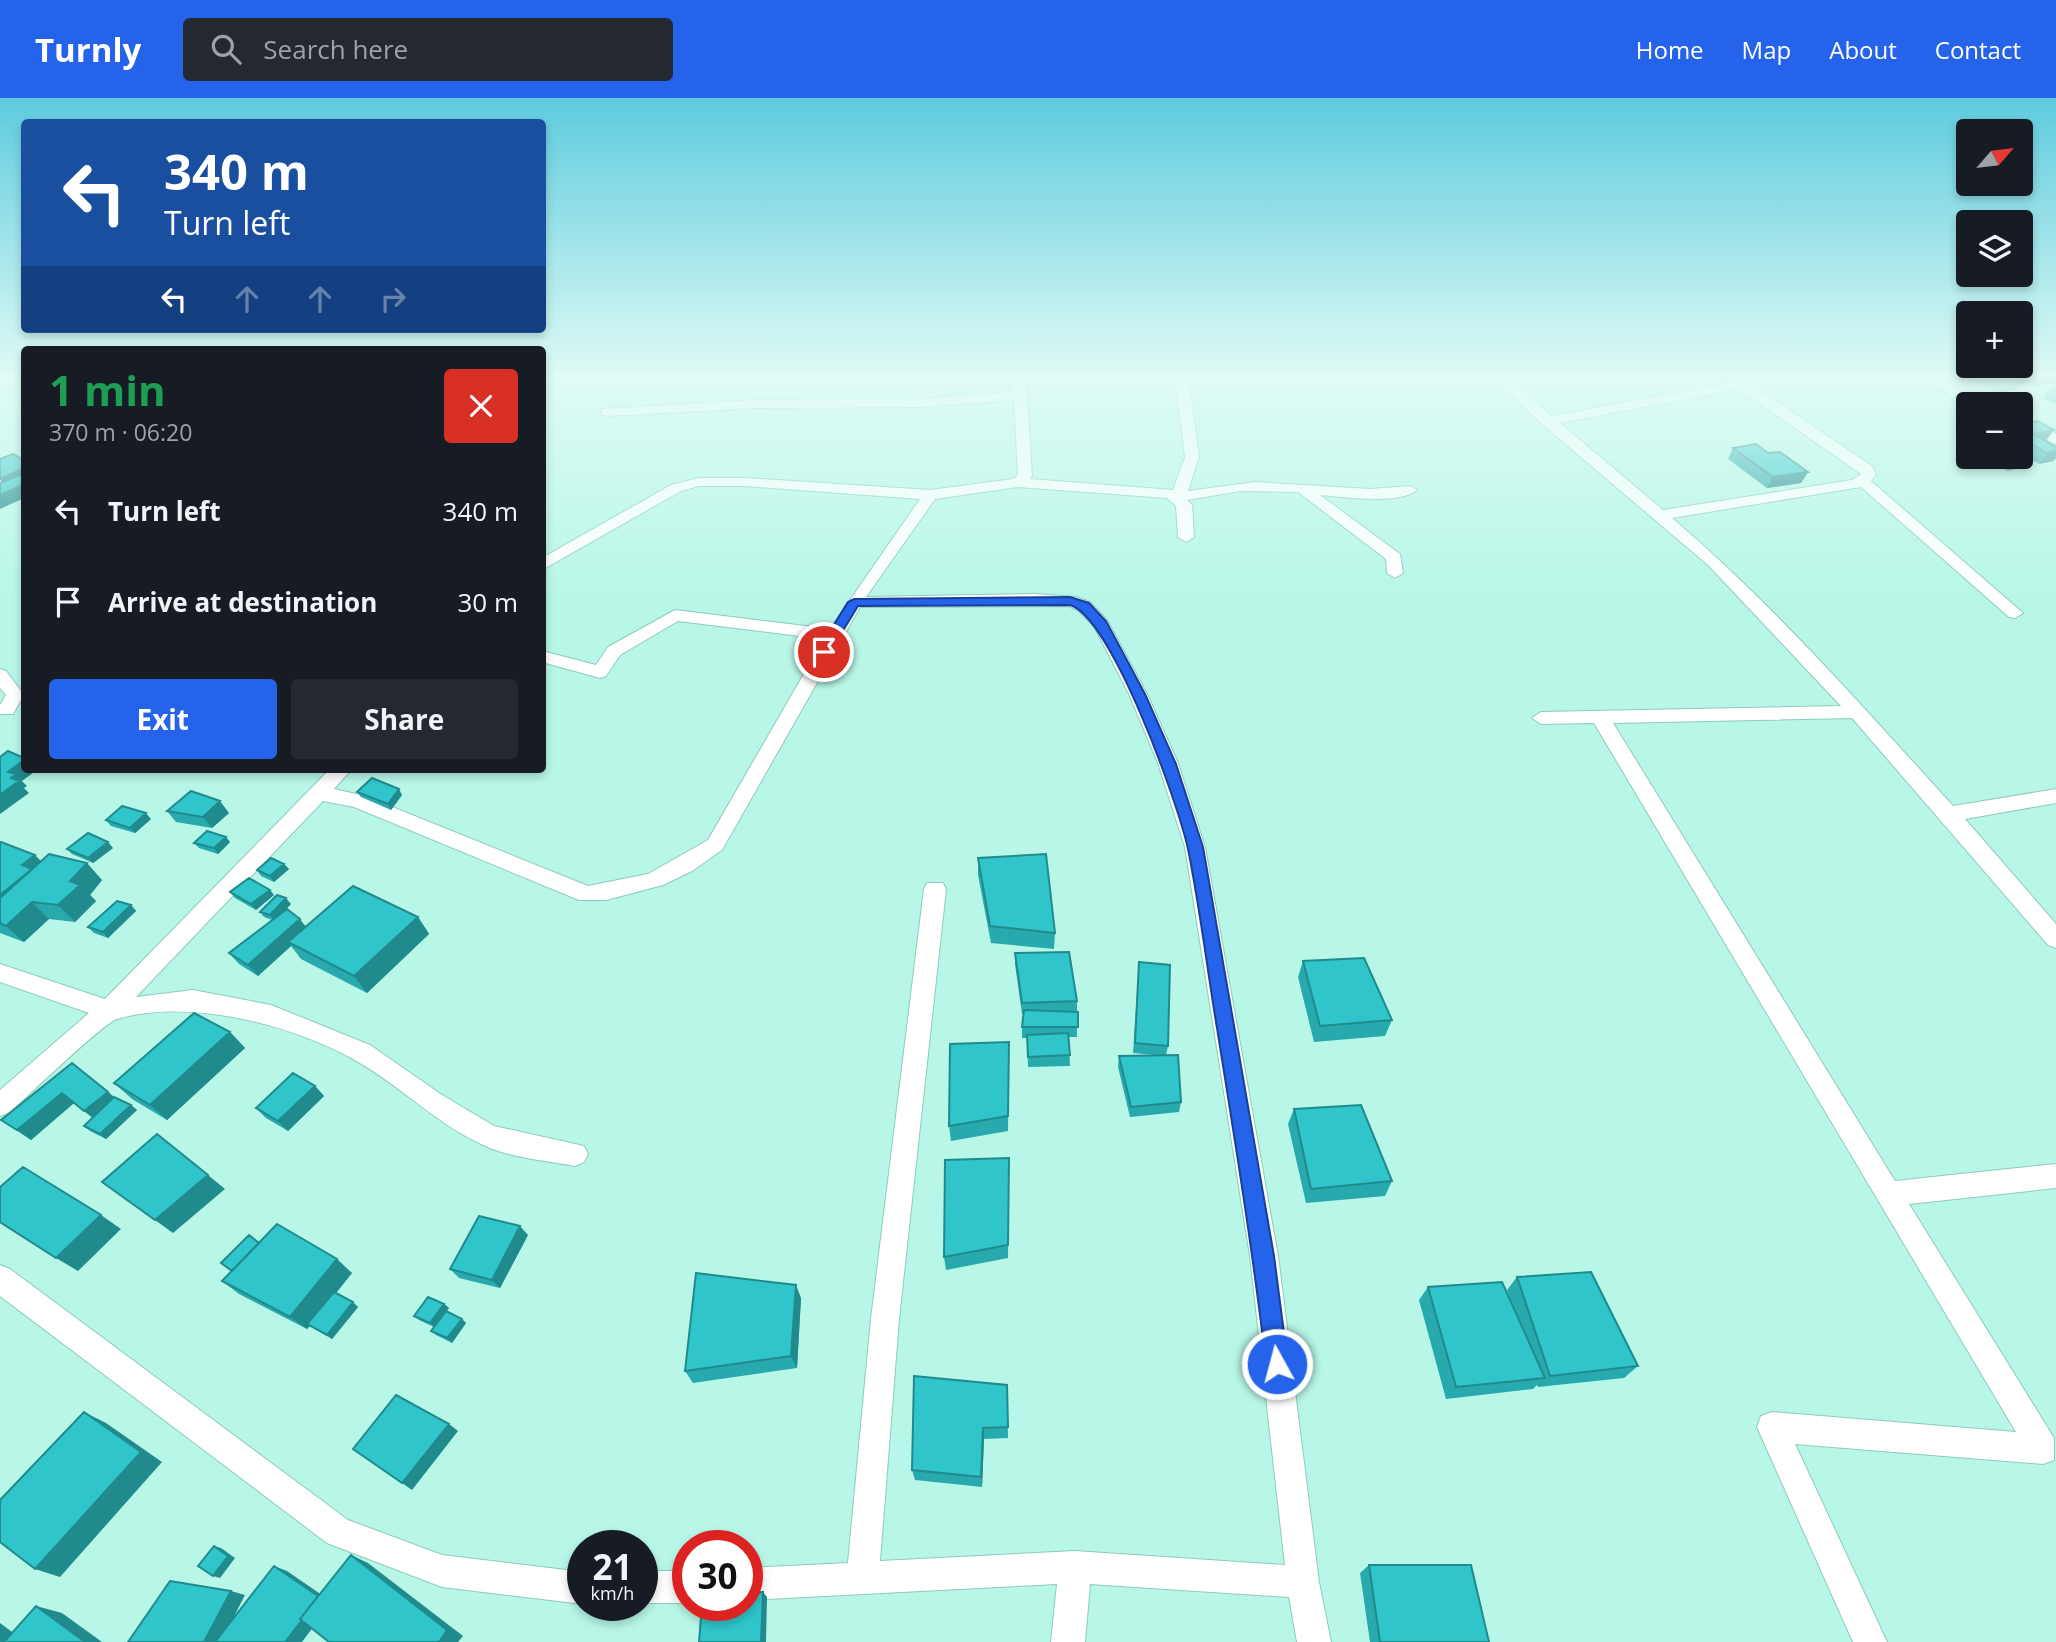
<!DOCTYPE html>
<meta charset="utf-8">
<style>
:root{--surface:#171b24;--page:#242831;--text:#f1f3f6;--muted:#9ea1a6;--accent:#2563eb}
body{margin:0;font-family:"Open Sans",sans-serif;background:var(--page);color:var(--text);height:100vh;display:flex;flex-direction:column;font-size:26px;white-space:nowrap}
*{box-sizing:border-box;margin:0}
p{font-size:23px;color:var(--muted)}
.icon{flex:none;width:38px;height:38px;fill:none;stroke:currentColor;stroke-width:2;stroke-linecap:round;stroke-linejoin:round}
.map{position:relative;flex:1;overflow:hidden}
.sheet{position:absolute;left:21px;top:248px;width:525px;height:427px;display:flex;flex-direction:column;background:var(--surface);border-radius:7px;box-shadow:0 4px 10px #0003}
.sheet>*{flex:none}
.banner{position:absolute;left:21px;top:21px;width:525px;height:214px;border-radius:7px;box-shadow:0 4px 10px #0003;background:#1a4fa0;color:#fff;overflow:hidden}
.needle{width:46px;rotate:62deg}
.buttons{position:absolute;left:1956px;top:21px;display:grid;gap:14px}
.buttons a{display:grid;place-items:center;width:77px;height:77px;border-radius:7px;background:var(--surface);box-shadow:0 4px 10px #0003;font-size:35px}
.speed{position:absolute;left:567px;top:1432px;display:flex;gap:14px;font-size:35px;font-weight:700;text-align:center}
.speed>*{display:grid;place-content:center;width:91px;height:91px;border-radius:50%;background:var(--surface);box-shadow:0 4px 10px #0003;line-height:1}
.speed small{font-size:18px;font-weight:400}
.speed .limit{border:10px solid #d22;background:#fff;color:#111}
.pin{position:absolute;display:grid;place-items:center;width:60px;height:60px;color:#fff;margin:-30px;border:4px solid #fff;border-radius:50%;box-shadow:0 2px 7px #0007}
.me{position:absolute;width:77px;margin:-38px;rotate:353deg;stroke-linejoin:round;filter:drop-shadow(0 0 5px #0008)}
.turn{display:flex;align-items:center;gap:24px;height:147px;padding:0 28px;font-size:32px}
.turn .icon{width:91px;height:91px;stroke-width:2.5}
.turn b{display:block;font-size:49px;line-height:60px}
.lanes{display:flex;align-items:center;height:66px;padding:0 28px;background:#0003;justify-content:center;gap:35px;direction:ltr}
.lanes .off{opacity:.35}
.round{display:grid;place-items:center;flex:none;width:74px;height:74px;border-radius:7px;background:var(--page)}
.summary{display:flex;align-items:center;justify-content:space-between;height:119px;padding:0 28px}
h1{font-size:42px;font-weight:700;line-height:52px;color:#1e9e55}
.button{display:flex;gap:14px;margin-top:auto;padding:14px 28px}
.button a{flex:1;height:80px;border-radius:7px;background:var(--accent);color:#fff;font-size:28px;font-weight:700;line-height:80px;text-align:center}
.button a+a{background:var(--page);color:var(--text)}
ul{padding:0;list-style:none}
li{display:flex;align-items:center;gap:21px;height:91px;padding:0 28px}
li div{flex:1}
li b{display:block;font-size:26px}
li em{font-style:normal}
header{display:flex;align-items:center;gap:42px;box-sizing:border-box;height:98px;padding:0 35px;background:var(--accent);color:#fff}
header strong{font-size:33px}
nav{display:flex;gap:38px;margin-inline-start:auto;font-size:24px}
.search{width:490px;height:63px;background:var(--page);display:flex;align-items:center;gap:18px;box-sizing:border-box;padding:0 24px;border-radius:7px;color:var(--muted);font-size:26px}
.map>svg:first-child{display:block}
</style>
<header>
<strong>Turnly</strong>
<div class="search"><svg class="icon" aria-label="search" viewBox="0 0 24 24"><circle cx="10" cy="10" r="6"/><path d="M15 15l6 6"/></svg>Search here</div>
<nav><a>Home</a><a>Map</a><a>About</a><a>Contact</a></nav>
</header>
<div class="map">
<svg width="2056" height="1544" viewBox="0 0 2056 1544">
<rect width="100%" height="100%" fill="#b8f7e8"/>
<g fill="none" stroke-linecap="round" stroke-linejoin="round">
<defs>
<path id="minor" d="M1012 279H1026L1032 378 1030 381 1173 392 1185 359 1175 279H1188L1199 359 1188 393 1255 384 1370 391 1410 388 1417 392C1400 407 1343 399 1320 397L1400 456 1403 475 1395 480 1387 475 1386 461 1298 394 1240 393 1187 402 1192 407 1194 439 1186 444 1178 439 1176 408 1167 400 1018 389 935 401 866 499 1034 496 1076 499 1090 504 1107 522 1147 596 1178 665 1205 749 1278 1158 1319 1484 1331 1544H1297L1289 1499 1090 1486 1085 1544H1051L1057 1486 747 1502V1470L848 1465 871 1221 924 791 927 785H943L946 791 899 1221 880 1463 1075 1453 1285 1467 1250 1158 1185 749 1158 665 1129 596 1094 528 1078 512 1068 508 860 509 722 752 692 773 663 787 606 802H579L354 709 323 703 136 899 193 892 271 907 370 947 442 997 494 1028 584 1048 588 1056 584 1064 575 1068C543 1062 507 1060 477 1044 432 1022 397 985 353 961 290 926 188 900 117 921 103 925 26 1000 9 1015L0 1018V992L89 915 0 884V866L105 901 329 672H351L334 691 365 698 588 788 648 776 708 742 824 541 678 523 620 557 606 578 600 580 542 564V553L596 567 608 549 675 512 830 531 920 401 745 388H699L681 393 542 472V460L671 387 699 380H745L930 392 1013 381 1018 377 1014 302 918 309 755 310 607 318 602 317V311L755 302 918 301 1013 294Z
M1493 279H1507L1552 318 1730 285 1724 279H1740L1872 368 1876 376 1871 383 2023 515 2015 520 2009 519 1861 389 1672 420C1774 507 1863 609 1953 708L2056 691V705L1965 721 2056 826V850L2048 847 1852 620 1613 625 1895 1083 2056 1066V1090L1909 1106 2054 1340V1362L2043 1366 1795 1346 1887 1544H1853L1757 1329 1761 1318 1772 1314 2016 1334 1594 625 1541 626 1532 620 1541 614 1841 608 1708 467 1542 326ZM1739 291 1861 376 1852 382 1663 412 1560 325Z
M1913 279H1931L1989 306H1971Z
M2021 320 2056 336V346L2021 330Z
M0 571 6 573 24 597 13 616H0V607L6 597 0 590Z
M0 1167 10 1171 348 1422 442 1457 583 1474V1506L442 1489 327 1445 0 1198Z
M642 1473H688V1505H642Z"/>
</defs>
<use href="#minor" stroke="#8dcbbd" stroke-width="2"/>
<use href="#minor" fill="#fff" fill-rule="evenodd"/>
</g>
<path fill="#28a9ae" d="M1972 279H2056V285L2036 288 2026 283 2021 289 2000 296 1971 282Z
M2056 287V306L2043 300 2051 289Z
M2001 298 2013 304 2004 306 1997 303Z
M2021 326 2056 349V360L2053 363 2039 366 2030 361 2025 369 2007 373 1981 359H2021Z
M1733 350 1768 355 1808 374 1801 385 1767 390 1728 361Z
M357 694 402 697 391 712 361 699Z
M167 713 229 715 212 730 176 724Z
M151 721 135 735 111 728 106 722Z
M226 739 230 744 218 756 199 750 194 745Z
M0 745 41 763 102 782 90 797 96 803 75 824 49 821 24 844 0 835Z
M113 750 93 765 72 756 67 751Z
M978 760 1055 835 1054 851 991 845 978 777Z
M284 766 289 771 274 784 261 778 257 772Z
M230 794 274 797 256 812 235 800Z
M291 806 284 813 306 828 418 819 429 836 367 895 301 861 291 848 258 878 239 866 229 855 272 822 264 819 260 814Z
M131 807 136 813 108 840 94 835 88 829Z
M1015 855 1077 903V939H1069L1070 968 1028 969 1027 940H1022V929L1024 916H1022L1015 866Z
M1303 863 1392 922 1385 938 1314 944 1298 879Z
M1139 864 1168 948 1166 957 1181 1004 1179 1014 1130 1019 1118 969 1119 958 1156 957 1133 955Z
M230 934 245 950 167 1022 132 1001 114 985Z
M1009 960 1008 1033 951 1043 949 1028Z
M72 965 114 999 131 1007 137 1012 106 1041 90 1033 84 1028 93 1020 74 1005 31 1042 1 1022Z
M315 988 324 998 288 1033 266 1020 256 1010Z
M1294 1011 1392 1083 1385 1098 1306 1105 1288 1026Z
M1009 1075 1008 1160 946 1172 944 1159Z
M528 1137 500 1190 459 1180 450 1171Z
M259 1145 352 1175 336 1195 358 1209 332 1241 310 1228 307 1231 239 1196 222 1183Z
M1517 1179 1638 1268 1624 1280 1538 1289 1537 1287 1533 1291 1446 1301 1419 1202 1428 1189 1509 1198 1507 1192Z
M801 1200 797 1270 693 1285 685 1273Z
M444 1206 449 1210 446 1213 466 1225 452 1245 436 1237 431 1233 434 1229 419 1222 414 1218Z
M1007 1287 1008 1340 984 1341 982 1389 915 1382 912 1372Z
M1369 1467 1489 1544H1370L1360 1475Z"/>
<path fill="#218a8d" d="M2025 279H2028L2021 289 2000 296 2007 285Z
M2056 280V285L2036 288 2040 283Z
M2016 299 2013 304 2005 306 2009 301Z
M2054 332 2046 343 2033 336Z
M2031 351 2026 359 2033 358 2025 369 2007 373 2014 362 2024 353Z
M2056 353V360L2053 363 2039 366 2047 355Z
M24 370V385L8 392 0 381Z
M1808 374 1801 385 1767 390 1773 379Z
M24 386V400L0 411V397Z
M24 662V672H37L22 683 27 688 24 690 29 695 0 716V697L11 680 8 674Z
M399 691 402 697 391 712 388 706Z
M220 703 229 715 212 730 203 719Z
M146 715 151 721 135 735 130 730Z
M226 739 230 744 218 756 214 750Z
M108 744 113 750 93 765 88 760Z
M35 757 46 768 0 808V797L22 767Z
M87 765 102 782 90 797 96 803 75 824 58 807 70 783Z
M284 766 289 771 274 784 270 778Z
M270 792 274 797 256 812 251 806Z
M286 800 291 806 274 823 270 817Z
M32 804 49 821 24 844 6 828Z
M131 807 136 813 108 840 103 834Z
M418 819 429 836 367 895 354 878Z
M300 821 308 832 288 844 291 848 258 878 248 867Z
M230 934 245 950 167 1022 150 1007Z
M315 988 324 998 288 1033 278 1023Z
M108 994 120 1004 97 1023 84 1013Z
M62 995 74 1005 31 1042 17 1032Z
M131 1007 137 1012 106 1041 100 1036Z
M208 1077 225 1091 173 1135 155 1122Z
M101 1117 121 1131 78 1173 56 1160Z
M520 1128 528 1137 500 1190 492 1182Z
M337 1161 352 1175 307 1231 290 1219Z
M796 1187 801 1200 797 1270 791 1258Z
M353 1204 358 1209 332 1241 327 1237Z
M444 1206 449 1210 435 1230 430 1225Z
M462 1221 466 1225 452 1245 447 1240Z
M84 1314 106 1325 162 1364 60 1479 35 1471Z
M449 1326 458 1333 412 1392 402 1385Z
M983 1330 984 1341 982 1389 981 1379Z
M214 1448 221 1450 235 1460 220 1480 213 1478Z
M351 1457 368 1465 463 1538 458 1544H439Z
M274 1468 287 1473 332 1504 302 1544H285Z
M231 1493 245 1497 221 1544H204Z
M763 1494 767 1499 766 1544H761Z
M36 1508 62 1515 102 1544H85Z
M0 1525 16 1537 10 1544H0Z"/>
<path fill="#2fc5ca" stroke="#218a8d" stroke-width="2" d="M1995 279H2025L2007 285Z
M2033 279H2056V280L2040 283Z
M2009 295 2016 299 2009 301 2001 298Z
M2038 323 2054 332 2033 336 2056 349V353L2047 355 2021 340V326Z
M1756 346 1768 355 1780 354 1808 374 1773 379 1733 350Z
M2021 346 2031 351 2024 353 2033 358 2014 362 2008 359H2021Z
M13 356 24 362V370L0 381V361Z
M19 377 24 380V386L0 397V385Z
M8 653 24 660V662L8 674 16 676 11 680 19 683 0 697V659Z
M372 680 399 691 388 706 357 694Z
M191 693 220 703 203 719 167 713Z
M122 708 146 715 130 730 106 722Z
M207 733 226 739 214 750 194 745Z
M88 735 108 744 88 760 67 751Z
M1 744 35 757 22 767 32 771 0 797V745Z
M49 756 87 765 70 783 80 787 58 807 32 804 6 828 0 825V800Z
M1046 756 1055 835 990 828 978 760Z
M271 760 284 766 270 778 257 772Z
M249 780 270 792 251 806 230 794Z
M353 788 418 819 354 878 288 844Z
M277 797 286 800 270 817 260 814Z
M117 803 131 807 103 834 88 829Z
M287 811 300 821 248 867 229 855Z
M1069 854 1077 903 1022 905 1015 855Z
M1364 860 1392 922 1320 928 1303 863Z
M1139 864 1170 867 1168 948 1135 945Z
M1024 912 1078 914V929H1022Z
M194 915 230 934 150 1007 114 985Z
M1068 935 1070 957 1028 959 1027 937Z
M1009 944 1008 1018 949 1028 950 946Z
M1178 957 1181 1004 1131 1009 1119 958Z
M72 965 108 994 84 1013 62 995 17 1032 1 1022Z
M293 975 315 988 278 1023 256 1010Z
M114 999 131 1007 100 1036 84 1028Z
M1361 1007 1392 1083 1311 1091 1294 1011Z
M157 1036 208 1077 155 1122 102 1084Z
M1009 1060 1008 1147 944 1159 945 1062Z
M23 1069 101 1117 56 1160 0 1124V1089Z
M479 1118 520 1128 492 1182 450 1171Z
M277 1126 337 1161 290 1219 222 1183Z
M249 1137 259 1145 232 1173 221 1165Z
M1591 1174 1638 1268 1550 1278 1517 1179Z
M696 1175 796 1187 791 1258 685 1273Z
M1502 1184 1545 1280 1456 1289 1428 1189Z
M334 1194 353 1204 327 1237 307 1226Z
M428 1199 444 1206 430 1225 414 1218Z
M446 1213 462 1221 447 1240 431 1233Z
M914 1278 1007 1287 1008 1329 983 1330 981 1379 912 1372Z
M396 1297 449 1326 402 1385 353 1351Z
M84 1314 141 1354 35 1471 0 1444V1402Z
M214 1448 228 1458 213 1478 198 1468Z
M351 1457 447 1532 439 1544H329L300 1521Z
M1369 1467H1471L1489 1544H1380Z
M274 1468 318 1498 300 1521 302 1522 285 1544H215Z
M170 1483 231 1493 204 1544H128Z
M763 1494 761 1544H699L702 1507H747V1496Z
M36 1508 85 1544H4Z"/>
<linearGradient id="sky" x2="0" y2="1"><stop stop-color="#5ecbde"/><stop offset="0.56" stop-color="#dffbf5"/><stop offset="1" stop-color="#dffbf5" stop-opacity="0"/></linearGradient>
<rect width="2056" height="496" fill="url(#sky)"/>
<path fill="#2563eb" stroke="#184099" stroke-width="2" d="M1070 499 1089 505 1106 523 1145 596 1176 666 1203 749 1274 1158 1288 1266 1285 1274 1277 1277 1269 1274 1266 1266C1253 1154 1235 1042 1217 930 1207 870 1200 810 1188 751 1178 705 1112 520 1070 507L858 508 828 557 817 554 848 504 854 501Z"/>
</svg>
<div class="buttons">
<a><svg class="needle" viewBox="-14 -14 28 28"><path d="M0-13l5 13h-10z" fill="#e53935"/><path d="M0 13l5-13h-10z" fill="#9ea1a6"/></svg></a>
<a><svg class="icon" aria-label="layers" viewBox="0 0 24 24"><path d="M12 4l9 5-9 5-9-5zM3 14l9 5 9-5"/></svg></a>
<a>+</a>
<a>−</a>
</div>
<div class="speed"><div>21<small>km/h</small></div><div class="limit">30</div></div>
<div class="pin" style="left:824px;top:554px;background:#d93025"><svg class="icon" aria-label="arrive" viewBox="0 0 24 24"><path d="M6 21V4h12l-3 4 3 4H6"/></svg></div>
<svg class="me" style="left:1277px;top:1266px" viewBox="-20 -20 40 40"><circle r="17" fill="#2563eb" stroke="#fff" stroke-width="3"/><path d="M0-11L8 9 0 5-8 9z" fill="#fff"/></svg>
<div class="banner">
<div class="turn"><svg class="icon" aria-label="left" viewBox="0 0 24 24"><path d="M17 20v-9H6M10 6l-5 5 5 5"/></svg><div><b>340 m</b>Turn left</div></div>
<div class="lanes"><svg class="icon" aria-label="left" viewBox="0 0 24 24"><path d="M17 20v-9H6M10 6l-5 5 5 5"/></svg><svg class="icon off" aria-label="ahead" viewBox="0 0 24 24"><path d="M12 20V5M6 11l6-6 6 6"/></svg><svg class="icon off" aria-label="ahead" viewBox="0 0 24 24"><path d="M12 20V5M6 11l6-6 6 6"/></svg><svg class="icon off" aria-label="right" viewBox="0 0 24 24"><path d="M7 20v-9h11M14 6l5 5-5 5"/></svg></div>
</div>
<section class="sheet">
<div class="summary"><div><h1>1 min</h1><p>370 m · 06:20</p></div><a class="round" style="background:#d93025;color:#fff"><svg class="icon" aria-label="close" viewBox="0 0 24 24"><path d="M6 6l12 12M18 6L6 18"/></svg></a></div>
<ul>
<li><svg class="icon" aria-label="left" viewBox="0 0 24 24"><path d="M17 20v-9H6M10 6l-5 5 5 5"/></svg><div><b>Turn left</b></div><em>340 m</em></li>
<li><svg class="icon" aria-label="arrive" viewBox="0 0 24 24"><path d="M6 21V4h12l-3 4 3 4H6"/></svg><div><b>Arrive at destination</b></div><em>30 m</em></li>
</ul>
<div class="button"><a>Exit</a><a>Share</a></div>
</section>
</div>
